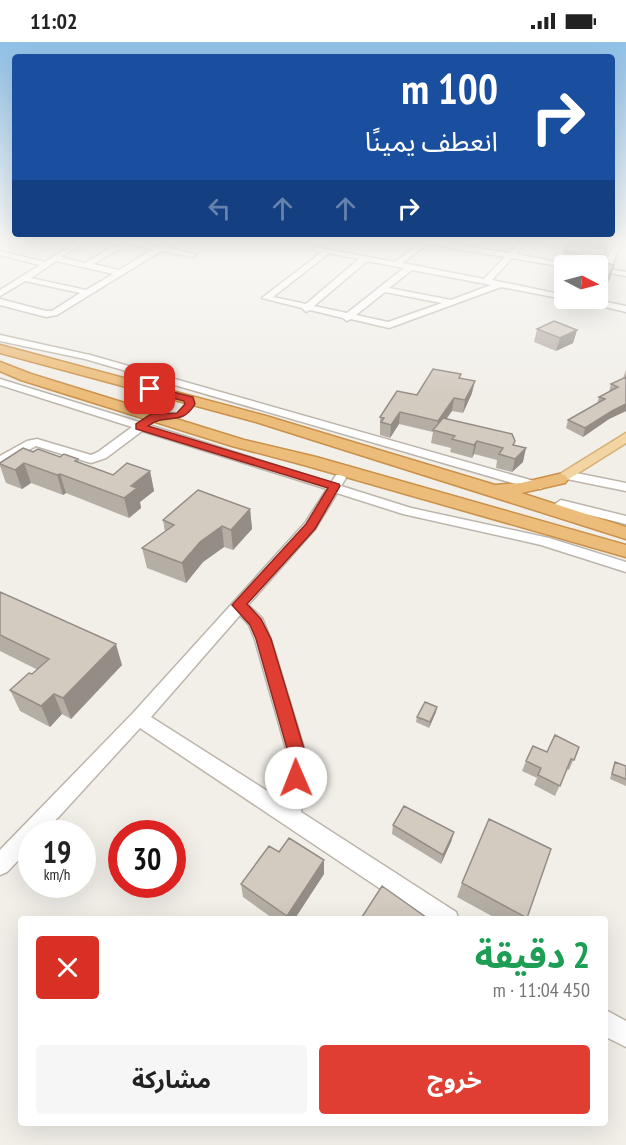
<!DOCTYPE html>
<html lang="ar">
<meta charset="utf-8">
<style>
:root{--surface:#fff;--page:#f6f6f6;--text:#222;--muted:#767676;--accent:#e03e32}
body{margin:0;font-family:"PT Sans Narrow","Noto Sans Arabic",sans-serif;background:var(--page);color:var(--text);direction:rtl;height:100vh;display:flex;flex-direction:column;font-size:22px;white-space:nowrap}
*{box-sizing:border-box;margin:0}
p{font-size:20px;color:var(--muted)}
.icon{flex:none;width:33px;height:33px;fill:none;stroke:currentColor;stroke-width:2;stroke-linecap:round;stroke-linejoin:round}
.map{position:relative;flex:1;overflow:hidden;direction:ltr}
.drawer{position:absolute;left:18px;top:874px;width:590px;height:210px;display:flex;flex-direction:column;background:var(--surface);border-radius:6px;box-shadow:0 6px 24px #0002;direction:rtl}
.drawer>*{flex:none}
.top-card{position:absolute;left:12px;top:12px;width:603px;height:183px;border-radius:6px;box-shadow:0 6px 24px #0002;direction:rtl;background:#1a4fa0;color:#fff;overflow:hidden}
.needle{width:39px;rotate:96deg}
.controls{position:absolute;left:554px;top:213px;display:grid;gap:12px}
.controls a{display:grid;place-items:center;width:54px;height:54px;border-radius:6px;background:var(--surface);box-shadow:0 6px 24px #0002;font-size:30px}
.speed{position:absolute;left:18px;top:778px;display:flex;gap:12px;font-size:30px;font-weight:700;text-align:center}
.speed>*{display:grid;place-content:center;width:78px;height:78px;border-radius:50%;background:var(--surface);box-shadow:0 6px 24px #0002;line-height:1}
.speed small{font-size:15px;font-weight:400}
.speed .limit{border:9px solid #d22;background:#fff;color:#111}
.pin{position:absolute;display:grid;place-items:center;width:51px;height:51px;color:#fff;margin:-26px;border-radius:12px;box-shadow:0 3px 9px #0006}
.me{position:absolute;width:66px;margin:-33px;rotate:359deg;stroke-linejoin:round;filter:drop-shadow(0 0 4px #0008)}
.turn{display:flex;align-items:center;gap:21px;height:126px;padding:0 18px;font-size:27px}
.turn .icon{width:78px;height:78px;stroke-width:2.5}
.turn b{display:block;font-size:42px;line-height:51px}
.lanes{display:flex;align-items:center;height:57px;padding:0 18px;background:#0003;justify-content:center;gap:30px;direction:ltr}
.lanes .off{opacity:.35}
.round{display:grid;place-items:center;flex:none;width:63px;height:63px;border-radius:6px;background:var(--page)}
.overview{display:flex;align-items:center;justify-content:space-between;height:102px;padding:0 18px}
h1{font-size:36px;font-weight:700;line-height:45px;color:#1e9e55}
.action{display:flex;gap:12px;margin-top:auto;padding:12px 18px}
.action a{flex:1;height:69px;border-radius:6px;background:var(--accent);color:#fff;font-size:24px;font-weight:700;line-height:69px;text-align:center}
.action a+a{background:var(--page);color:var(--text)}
.status{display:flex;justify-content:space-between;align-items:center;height:42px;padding:0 30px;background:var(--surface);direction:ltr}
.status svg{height:16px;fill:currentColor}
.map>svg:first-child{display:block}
</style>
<div class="status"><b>11:02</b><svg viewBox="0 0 49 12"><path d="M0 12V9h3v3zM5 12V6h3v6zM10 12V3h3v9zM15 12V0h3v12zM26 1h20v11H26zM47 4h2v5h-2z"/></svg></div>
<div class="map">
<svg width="626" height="1103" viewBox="0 0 626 1103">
<rect width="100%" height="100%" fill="#f2efe9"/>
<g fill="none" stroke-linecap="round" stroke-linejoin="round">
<defs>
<path id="minor" d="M76 200H84L61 215 85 221C117 202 121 196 159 204L166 200H173L166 205 196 213 192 215 161 209 57 273 46 275 0 263V257L46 269H52L80 251 25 239 0 254V248L40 223 0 213V209L45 220ZM128 202 153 207 119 228 93 222ZM56 219 113 232 86 248 31 236Z
M422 200H439L509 211 519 200H526L516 212 577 224 564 225 512 216 492 238 564 253V256L567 257H564L501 245 389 286 351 277 347 279 343 276 310 268 306 270 302 266 262 256 322 210 315 209V205L395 220ZM428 202 505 215 484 237 402 221ZM329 211 359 217 306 262 273 255ZM367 219 404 226 347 271 314 264ZM412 228 486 242 491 243 451 258 389 246ZM385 250 442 261 388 280 356 273Z
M615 200H622L610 227 626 230V234L597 229V225L603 226Z
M568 256H587L626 264V270Z
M0 293 90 313 541 441 543 444 541 447H533L85 317 0 299Z
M0 337 139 380 149 379V383L331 441 336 433H344L346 436 341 444 411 466 549 496 626 520V530L541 503 403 472 337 451 315 487 248 563 262 576 271 598 305 710 306 737 301 770 456 870 459 878H427L140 686 43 792H32V804L7 830 0 833V808L133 671 305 481 327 447 142 389 106 416 91 421 36 404 0 423V414L27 399 37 397 91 413 98 410 132 385 0 343ZM240 573 249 583 255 598 287 710 286 737 283 759 151 675Z
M566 429 626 441V449L562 436 560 433Z
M561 458 626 474V482L556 465 555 462Z
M604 967 626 979V1005L604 994Z"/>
<path id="major" d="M626 391V401L564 440H554L552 437Z"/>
<path id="highway" d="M0 303 266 374 495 443 521 441 559 432 565 433 568 437 565 441 521 451 626 485V497L256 380 0 311Z
M0 320 31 332 244 398 316 415 626 503V515L304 423 232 404 21 338 0 329Z"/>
</defs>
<use href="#minor" stroke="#bdb5ac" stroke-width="3"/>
<use href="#major" stroke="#d5b074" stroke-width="3"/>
<use href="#highway" stroke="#ca914b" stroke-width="3"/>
<use href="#minor" fill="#fff" fill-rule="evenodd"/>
<use href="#major" fill="#f2d5a2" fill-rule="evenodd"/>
<use href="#highway" fill="#ecbd7a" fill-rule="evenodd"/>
</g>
<path fill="#b5aea5" d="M558 200H613L603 207H607L603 220 611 234 606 245 597 243V224H569V221L561 219 564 208 567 204 557 202Z
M537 287 577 288 573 301 556 309 534 300Z
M626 328V369L609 377 583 395 566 386 568 378 597 362 599 355 609 350 611 342 623 336Z
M460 336 472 351 463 371 452 369 446 376 514 403 523 420 512 430 496 426 497 418 474 412 472 416 450 410 451 406 431 401 433 390 399 382 390 396 380 393V375L417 353Z
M33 410 78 417 79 421 113 433 150 429 154 449 140 460 141 466 129 476 66 451 63 453 31 441 22 447 6 441 0 424V421Z
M250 467 252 487 233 508 224 505 203 520 186 541 147 526 142 506 165 490 163 478Z
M0 550 122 623 71 677 62 672 50 685 20 669 10 648 32 632 38 628 0 609Z
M436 670 429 686 416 680 417 675Z
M579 705 569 728 567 727 555 754 534 743 537 736 522 729 526 719 547 710Z
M615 720 626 724V744L610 737 613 725Z
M393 783 454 790 451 800 441 822 392 792Z
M551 807 526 878H499L457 855 462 841Z
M324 832 294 878H275L243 855 241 842Z"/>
<path fill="#948d86" d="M602 200H613L591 216 594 205Z
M614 223 611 234 606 245 609 234Z
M577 288 573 301 556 309 560 296Z
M475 339 472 351 463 371 465 358Z
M454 356 452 369 438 389H437L438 379Z
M626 362V369L609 377 583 395 585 386 612 369Z
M400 370 399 382 390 396 391 383Z
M477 399 474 412 472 416 474 403Z
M526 406 523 420 512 430 515 417Z
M24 421 31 441 22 447 15 428Z
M150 429 154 449 140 460 141 466 129 476 124 456 131 444Z
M60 432 66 451 63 453 57 433Z
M250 467 252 487 233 508 231 488Z
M222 484 224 505 203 520 186 541 182 521 200 500Z
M116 602 122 623 71 677 63 656Z
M54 652 62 672 50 685 41 664Z
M437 665 436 670 429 686 430 680Z
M454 790 451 800 441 822 443 813Z
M324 818V832L294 878H287V874Z"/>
<path fill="#d3cac0" stroke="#948d86" stroke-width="1.5" d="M570 200H602L594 205 607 207 605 213H598V219L614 223 609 234 597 232V224H569V221L582 214 564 208Z
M554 279 577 288 560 296 537 287Z
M433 327 461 332 459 336 475 339 465 358 454 356 438 379 400 370 391 383 381 380 384 376 380 375 397 349 417 353Z
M626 335V362L612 369 585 386 568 378 605 357 599 355 618 345 611 342Z
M443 376 512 392 515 399 513 403 526 406 515 417 499 412 503 406 477 399 474 403 452 397 455 394 433 388Z
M23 406 33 410 38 407 60 415 64 412 78 417 75 419 113 433 127 421 150 429 131 444 137 446 124 456 60 432 57 433 24 421 15 428 0 422V421Z
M198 448 250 467 231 488 222 484 200 500 182 521 142 506 174 483 163 478Z
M0 550 116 602 63 656 54 652 41 664 10 648 29 631 32 632 49 617 0 593Z
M425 660 437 665 430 680 417 675Z
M555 693 579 705 574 718 571 717 560 744 538 733 541 726 526 719 533 704 547 710Z
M615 720 626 724V737L612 732Z
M404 764 454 790 443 813 393 783Z
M489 777 551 807 527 876 462 841Z
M289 796 324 818 287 874 241 842 269 804 279 810Z
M382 844 430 878H360Z"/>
<linearGradient id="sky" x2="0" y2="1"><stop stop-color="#90c1e8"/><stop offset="0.56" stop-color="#f9f8f5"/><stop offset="1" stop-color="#f9f8f5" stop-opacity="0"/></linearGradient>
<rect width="626" height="354" fill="url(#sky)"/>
<path fill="#e03e32" stroke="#922820" stroke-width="1.5" d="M150 344 193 355 195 362C182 385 166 370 148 384L339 442 340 444 315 487 247 562 261 577 271 597 305 710 304 736 302 742 296 744 289 742 287 736 288 710 256 597 250 583 232 563 306 482 328 446 136 387V382L151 372 177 371 185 362 184 359 147 349 145 347Z"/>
</svg>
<div class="controls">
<a><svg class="needle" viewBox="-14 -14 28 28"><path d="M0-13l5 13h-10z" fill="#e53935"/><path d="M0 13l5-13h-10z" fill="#767676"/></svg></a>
</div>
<div class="speed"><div>19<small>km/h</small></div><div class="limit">30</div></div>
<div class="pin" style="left:150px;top:347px;background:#d93025"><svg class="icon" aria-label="arrive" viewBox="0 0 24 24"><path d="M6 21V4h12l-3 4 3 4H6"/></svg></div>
<svg class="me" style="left:296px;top:736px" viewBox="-20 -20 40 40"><circle r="19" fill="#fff"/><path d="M0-13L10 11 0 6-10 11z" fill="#e03e32"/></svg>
<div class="top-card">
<div class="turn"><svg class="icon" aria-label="right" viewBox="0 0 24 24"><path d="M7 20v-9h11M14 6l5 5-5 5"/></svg><div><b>100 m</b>انعطف يمينًا</div></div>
<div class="lanes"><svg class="icon off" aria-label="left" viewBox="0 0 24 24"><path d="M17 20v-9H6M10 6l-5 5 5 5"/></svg><svg class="icon off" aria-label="ahead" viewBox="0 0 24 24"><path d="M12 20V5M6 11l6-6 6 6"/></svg><svg class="icon off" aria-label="ahead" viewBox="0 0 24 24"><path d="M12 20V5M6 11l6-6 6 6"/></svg><svg class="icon" aria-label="right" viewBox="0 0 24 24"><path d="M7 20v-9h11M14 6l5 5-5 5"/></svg></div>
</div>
<section class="drawer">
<div class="overview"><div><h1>2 دقيقة</h1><p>450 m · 11:04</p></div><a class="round" style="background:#d93025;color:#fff"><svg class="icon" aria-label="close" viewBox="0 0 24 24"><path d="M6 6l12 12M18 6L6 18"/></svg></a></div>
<div class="action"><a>خروج</a><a>مشاركة</a></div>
</section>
</div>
